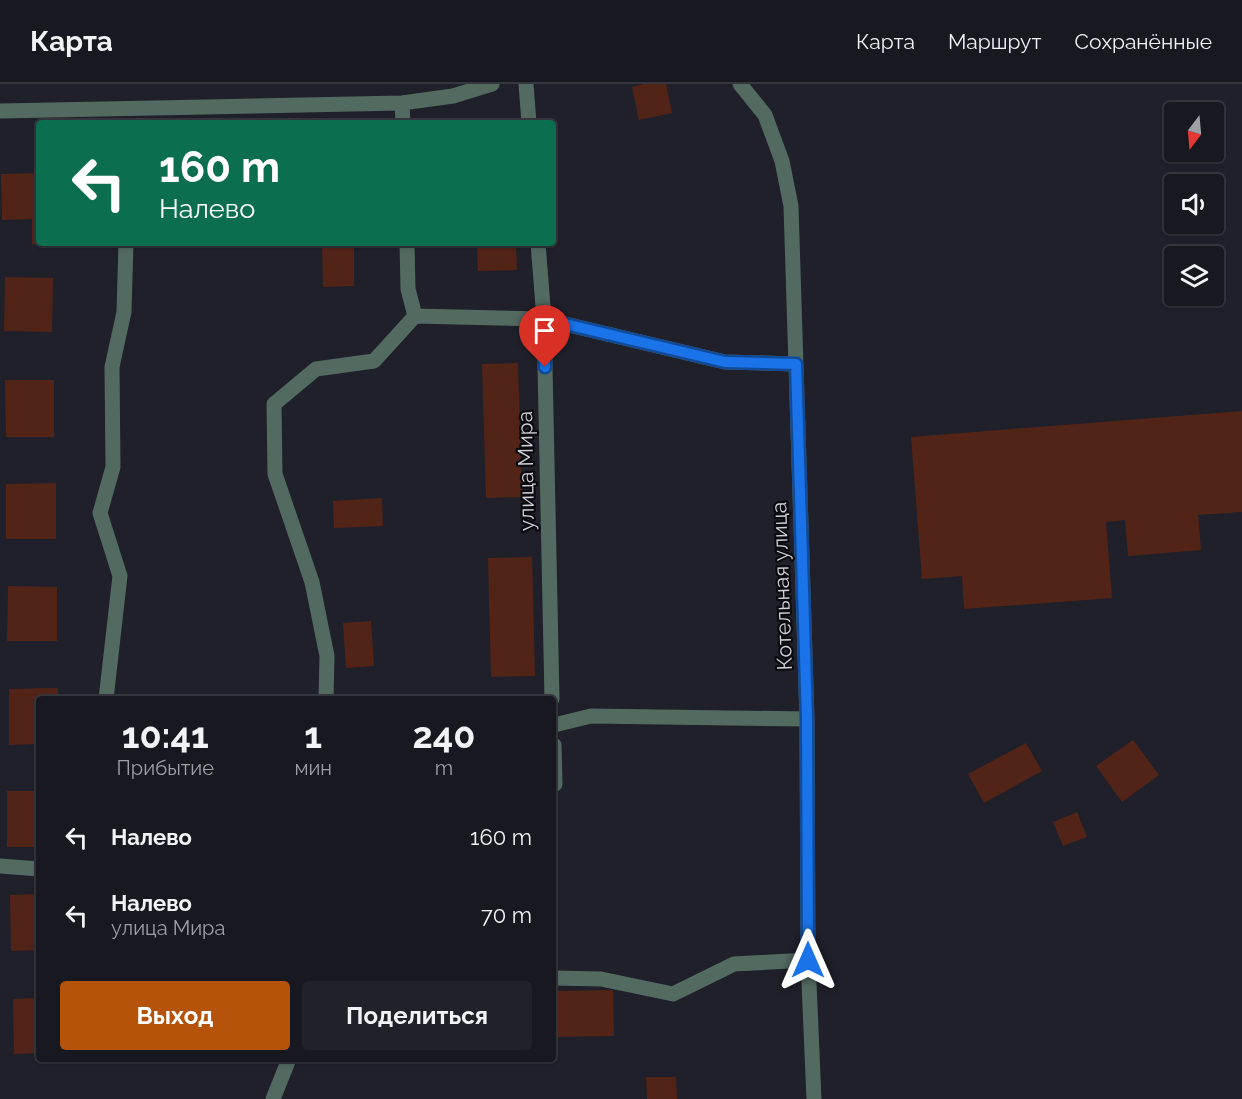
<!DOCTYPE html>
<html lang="ru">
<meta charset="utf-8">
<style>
:root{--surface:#171820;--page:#202129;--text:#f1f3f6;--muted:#9ea0a5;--line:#36373e;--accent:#b45309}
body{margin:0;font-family:Raleway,sans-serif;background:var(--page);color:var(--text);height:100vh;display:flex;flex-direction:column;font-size:22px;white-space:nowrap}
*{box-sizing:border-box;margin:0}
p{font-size:20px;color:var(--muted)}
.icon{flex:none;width:33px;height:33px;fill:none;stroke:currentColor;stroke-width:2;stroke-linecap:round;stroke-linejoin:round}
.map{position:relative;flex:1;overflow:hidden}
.panel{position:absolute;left:36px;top:612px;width:520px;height:366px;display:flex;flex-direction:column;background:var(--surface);border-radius:6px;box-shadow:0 2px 4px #0004,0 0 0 2px var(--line)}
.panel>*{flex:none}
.banner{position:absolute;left:36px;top:36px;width:520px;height:126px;border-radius:6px;box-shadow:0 2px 4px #0004,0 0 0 2px var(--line);background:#0b6e4f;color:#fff;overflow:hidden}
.needle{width:39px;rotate:196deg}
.buttons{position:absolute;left:1164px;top:18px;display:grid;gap:12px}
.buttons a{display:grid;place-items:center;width:60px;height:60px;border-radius:6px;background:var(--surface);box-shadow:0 2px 4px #0004,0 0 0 2px var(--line);font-size:30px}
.pin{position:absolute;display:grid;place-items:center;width:51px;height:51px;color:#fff;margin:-62px -26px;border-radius:50% 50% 50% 0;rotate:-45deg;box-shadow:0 0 6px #0007}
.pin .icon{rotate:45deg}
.me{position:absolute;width:66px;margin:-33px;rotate:0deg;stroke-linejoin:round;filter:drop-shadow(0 0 4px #0008)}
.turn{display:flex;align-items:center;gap:21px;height:126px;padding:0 24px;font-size:27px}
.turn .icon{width:78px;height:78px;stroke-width:2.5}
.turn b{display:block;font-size:42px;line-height:51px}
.eta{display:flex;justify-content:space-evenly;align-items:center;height:102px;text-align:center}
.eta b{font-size:36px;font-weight:700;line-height:42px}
.primary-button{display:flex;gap:12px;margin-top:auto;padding:12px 24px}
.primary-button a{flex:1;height:69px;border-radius:6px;background:var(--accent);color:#fff;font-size:24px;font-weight:700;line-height:69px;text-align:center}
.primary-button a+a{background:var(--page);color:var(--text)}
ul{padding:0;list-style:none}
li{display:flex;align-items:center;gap:18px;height:78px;padding:0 24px}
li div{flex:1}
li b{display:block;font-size:22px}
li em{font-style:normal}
header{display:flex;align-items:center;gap:36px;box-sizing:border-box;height:84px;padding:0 30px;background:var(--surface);border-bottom:2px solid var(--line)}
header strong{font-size:28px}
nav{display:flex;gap:33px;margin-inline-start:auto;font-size:21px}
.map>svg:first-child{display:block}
</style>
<header>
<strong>Карта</strong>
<nav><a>Карта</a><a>Маршрут</a><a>Сохранённые</a></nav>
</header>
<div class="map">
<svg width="1242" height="1015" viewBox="0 0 1242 1015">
<rect width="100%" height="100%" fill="#1f202a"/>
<path fill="#522418" d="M644 0H666L672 29 639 36 632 3Z
M39 89V160H32V135L2 136 1 90Z
M322 159H354V202L323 203Z
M477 159H516L517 186 478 187Z
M5 193 53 194 52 248 4 247Z
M518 279 522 413 486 414 482 280Z
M5 296H54V353H6Z
M1242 327V428L1198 431 1201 466 1128 472 1125 436 1106 438 1112 514 964 525 962 492 922 495 911 353Z
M56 399V455H6V400Z
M382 414 383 442 334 444 333 417Z
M532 473 535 592 491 593 488 474Z
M8 502 57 503V557H7Z
M371 537 374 582 346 584 343 539Z
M58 604V615H39V660L9 661V605Z
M1133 656 1159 691 1122 718 1096 682Z
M1026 659 1042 687 984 719 968 690Z
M7 707H39V763H7Z
M1077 728 1087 753 1063 762 1053 738Z
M39 810V866L11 867 10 811Z
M613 906 614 952 554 953V907Z
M39 914V969L14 970 13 915Z
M646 993H676L677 1015H647Z"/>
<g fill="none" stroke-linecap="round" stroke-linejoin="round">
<path stroke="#536a61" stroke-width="15" d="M526 0 529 39
M740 0 765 31 782 77 791 122 807 635 808 876 814 1015
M402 19 403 39
M0 27 402 19 453 12 492 0
M407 159 408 205 415 232 544 235 725 278 796 280
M538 159 544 235 552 615
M106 615 120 492 100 429 113 383 112 283 124 228 126 159
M326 615 327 572 312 498 275 390 274 320 316 285 374 277 415 232
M554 641 591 632 807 635
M554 661 555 700
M0 782 39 785
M554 894 601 895 673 910 734 880 808 876
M273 1015 289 975"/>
</g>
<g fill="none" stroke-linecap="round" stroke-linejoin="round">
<defs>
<path id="route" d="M545 283 544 235 725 278 796 280 807 635 808 876"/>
</defs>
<use href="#route" stroke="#114b97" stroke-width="15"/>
<use href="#route" stroke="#1a73e8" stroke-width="10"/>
</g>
<g text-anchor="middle" stroke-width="4.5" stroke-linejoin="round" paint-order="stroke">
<g font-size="21" fill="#d1d2d9" stroke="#0a0a0f">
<text transform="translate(526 387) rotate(-91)" y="7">улица Мира</text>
<text transform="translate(782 502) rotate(-92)" y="7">Котельная улица</text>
</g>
</g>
</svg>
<div class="buttons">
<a><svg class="needle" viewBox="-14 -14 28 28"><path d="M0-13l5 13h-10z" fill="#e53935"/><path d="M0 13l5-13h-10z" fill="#9ea0a5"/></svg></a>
<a><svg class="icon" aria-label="sound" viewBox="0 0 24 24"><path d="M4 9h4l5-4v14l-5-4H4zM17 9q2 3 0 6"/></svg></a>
<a><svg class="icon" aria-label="layers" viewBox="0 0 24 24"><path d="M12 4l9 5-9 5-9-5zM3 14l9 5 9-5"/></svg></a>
</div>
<div class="pin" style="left:545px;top:283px;background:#d93025"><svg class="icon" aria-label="arrive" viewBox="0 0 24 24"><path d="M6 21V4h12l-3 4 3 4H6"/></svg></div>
<svg class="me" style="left:808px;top:876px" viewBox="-20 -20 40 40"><path d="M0-17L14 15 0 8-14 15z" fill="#1a73e8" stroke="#fff" stroke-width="4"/></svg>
<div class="banner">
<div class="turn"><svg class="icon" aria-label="left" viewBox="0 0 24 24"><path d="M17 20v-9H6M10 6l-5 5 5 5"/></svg><div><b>160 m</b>Налево</div></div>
</div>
<section class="panel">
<div class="eta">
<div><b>10:41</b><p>Прибытие</p></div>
<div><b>1</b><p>мин</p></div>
<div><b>240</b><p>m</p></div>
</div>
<ul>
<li><svg class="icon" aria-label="left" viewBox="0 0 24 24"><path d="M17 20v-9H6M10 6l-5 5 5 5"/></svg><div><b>Налево</b></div><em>160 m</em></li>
<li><svg class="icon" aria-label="left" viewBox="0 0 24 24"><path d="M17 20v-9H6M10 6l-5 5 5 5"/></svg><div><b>Налево</b><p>улица Мира</p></div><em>70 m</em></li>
</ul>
<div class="primary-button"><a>Выход</a><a>Поделиться</a></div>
</section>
</div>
